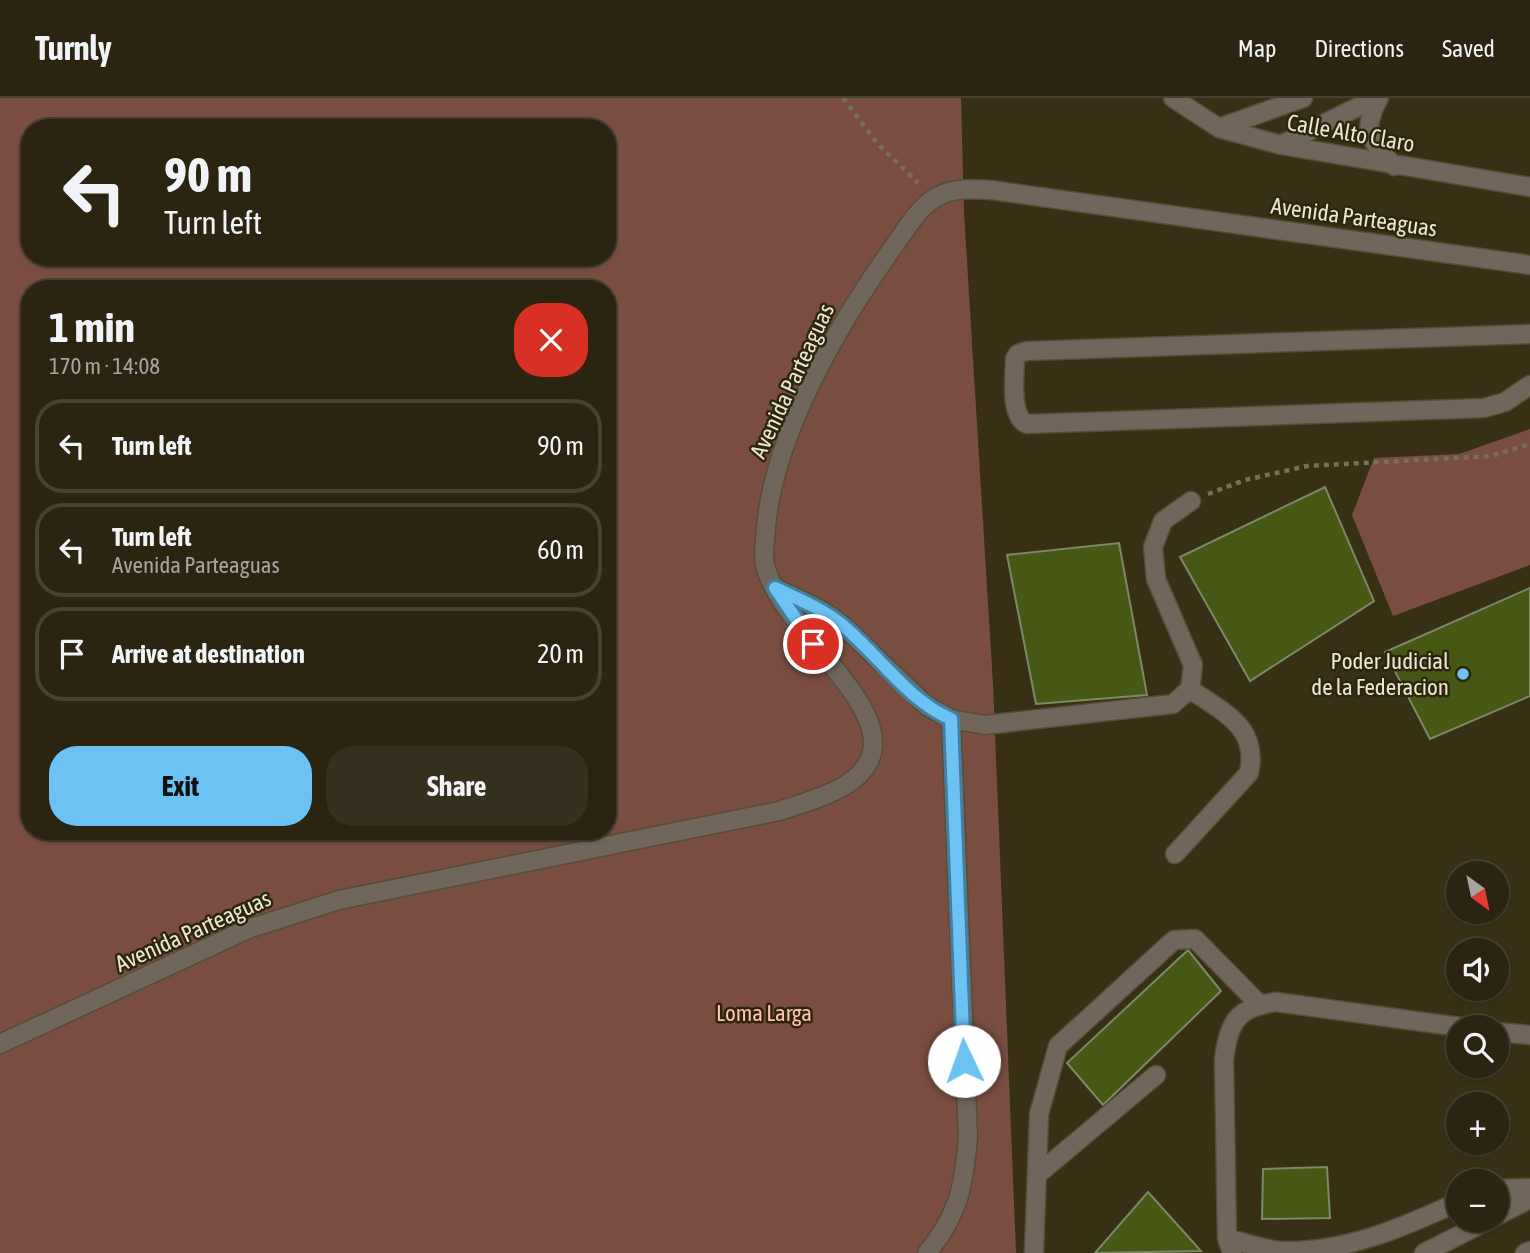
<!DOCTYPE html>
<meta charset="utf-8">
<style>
:root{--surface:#2a2410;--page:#36301e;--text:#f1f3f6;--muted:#a5a49f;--line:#464130;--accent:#6cc2f3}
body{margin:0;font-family:"Asap Condensed",sans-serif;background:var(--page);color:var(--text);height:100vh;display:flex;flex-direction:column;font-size:26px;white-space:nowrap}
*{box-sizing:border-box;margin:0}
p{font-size:23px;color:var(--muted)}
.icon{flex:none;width:38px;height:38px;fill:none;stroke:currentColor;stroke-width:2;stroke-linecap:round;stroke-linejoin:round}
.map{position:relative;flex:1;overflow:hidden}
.sheet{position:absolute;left:21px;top:182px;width:595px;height:560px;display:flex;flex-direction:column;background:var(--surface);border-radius:28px;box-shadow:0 2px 5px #0004,0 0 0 2px var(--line)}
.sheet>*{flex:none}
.banner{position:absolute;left:21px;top:21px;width:595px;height:147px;border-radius:28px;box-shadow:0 2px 5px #0004,0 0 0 2px var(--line);background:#2a2410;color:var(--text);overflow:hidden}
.needle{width:46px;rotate:147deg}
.fabs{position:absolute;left:1446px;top:763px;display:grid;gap:14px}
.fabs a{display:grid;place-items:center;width:63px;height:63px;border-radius:50%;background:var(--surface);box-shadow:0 2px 5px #0004,0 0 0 2px var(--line);font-size:35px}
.pin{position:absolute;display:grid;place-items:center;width:60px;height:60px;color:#fff;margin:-30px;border:4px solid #fff;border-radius:50%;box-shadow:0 2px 7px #0007}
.me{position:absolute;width:77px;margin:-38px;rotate:357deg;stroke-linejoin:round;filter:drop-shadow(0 0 5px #0008)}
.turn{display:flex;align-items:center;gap:24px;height:147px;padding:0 28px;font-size:32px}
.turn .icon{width:91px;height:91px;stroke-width:2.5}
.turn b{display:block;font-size:49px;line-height:60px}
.round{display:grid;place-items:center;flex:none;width:74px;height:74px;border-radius:28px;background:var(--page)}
.head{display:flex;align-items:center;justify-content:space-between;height:119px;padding:0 28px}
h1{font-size:42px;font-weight:700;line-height:52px}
.button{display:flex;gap:14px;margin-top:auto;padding:14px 28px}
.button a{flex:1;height:80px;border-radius:28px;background:var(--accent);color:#111;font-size:28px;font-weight:700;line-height:80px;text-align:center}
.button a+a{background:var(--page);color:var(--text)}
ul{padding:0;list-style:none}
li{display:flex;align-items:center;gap:21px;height:94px;margin:0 14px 10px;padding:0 14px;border:4px solid var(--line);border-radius:28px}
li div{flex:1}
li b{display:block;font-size:26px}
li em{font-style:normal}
header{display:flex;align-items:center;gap:42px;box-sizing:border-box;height:98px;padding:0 35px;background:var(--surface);border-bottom:2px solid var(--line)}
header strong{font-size:33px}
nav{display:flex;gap:38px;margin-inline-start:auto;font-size:24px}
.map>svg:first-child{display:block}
</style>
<header>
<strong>Turnly</strong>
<nav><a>Map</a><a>Directions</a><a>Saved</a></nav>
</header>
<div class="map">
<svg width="1530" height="1155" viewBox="0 0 1530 1155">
<rect width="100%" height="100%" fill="#383015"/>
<path fill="#794e41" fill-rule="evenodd" d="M0 0H961L964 115 993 586 1016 1155H0ZM30 30H607V159H30ZM30 191H607V733H30Z
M1530 331V467L1393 518 1352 417 1374 360 1459 356Z"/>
<path fill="#465814" stroke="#7d876a" stroke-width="2" d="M1325 389 1374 503 1250 583 1180 459Z
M1119 445 1147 597 1036 606 1007 457Z
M1530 490V598L1430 641 1385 554Z
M1188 852 1221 893 1103 1007 1067 965Z
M1327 1069 1330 1120 1262 1121 1263 1071Z
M1148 1094 1201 1153 1095 1155Z"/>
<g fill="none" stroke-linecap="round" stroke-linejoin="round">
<defs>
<path id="minor" d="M1173 0 1219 30 1281 47 1530 89
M1379 0C1360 34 1371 42 1394 68
M1219 30 1303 0
M1281 47 1376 0
M1530 236 1027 253 1018 256 1015 261C1015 278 1009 318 1027 326L1484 310 1505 304 1530 287
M775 490 823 513 842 527 927 608 951 621 985 627 1173 606 1190 591 1193 567 1156 481 1153 449 1163 423 1191 403
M1175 756 1249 675C1259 628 1223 615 1190 591
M1496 934 1530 937
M0 946 248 831 339 802 779 713C811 702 871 689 873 647 875 592 780 528 765 467 763 456 765 442 766 430 774 335 839 225 894 148 905 133 918 110 935 100 952 89 972 91 991 92L1530 167
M1037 1077 1156 977
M1496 1091 1530 1090
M1496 1118 1530 1101
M1227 1140C1244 1145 1263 1151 1280 1153 1344 1155 1402 1130 1458 1104
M927 1155C959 1116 964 1088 968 1039L951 621
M1034 1155 1039 1016 1058 948 1174 842 1195 841 1259 906
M1232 1155 1227 1140 1224 962C1228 925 1237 909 1276 904L1460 929
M1424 1155 1489 1122
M1525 1155 1530 1153"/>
</defs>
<use href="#minor" stroke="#554d34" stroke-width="21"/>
<path stroke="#767058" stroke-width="4.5" stroke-dasharray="5 5" stroke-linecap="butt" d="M843 0 877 45 918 85
M1208 396 1245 382 1307 368 1491 358 1530 346"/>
<use href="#minor" stroke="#70665c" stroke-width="18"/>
</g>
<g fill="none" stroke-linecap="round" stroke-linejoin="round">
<defs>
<path id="route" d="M813 546 775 490C798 501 821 510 841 526 878 556 907 602 951 621L964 963"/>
</defs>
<use href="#route" stroke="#467e9e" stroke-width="18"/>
<use href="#route" stroke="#6cc2f3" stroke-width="12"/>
</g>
<circle fill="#6cc2f3" stroke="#2e260b" stroke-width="2.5" cx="1463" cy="576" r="7"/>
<g text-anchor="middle" stroke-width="5" stroke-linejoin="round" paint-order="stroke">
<g font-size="23" fill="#ebe7d7" stroke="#2e260b">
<text transform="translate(1351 35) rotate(10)" y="8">Calle Alto Claro</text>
<text transform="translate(1354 119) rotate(8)" y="8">Avenida Parteaguas</text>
<text transform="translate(792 283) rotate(-65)" y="8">Avenida Parteaguas</text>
<text transform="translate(193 833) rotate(-24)" y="8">Avenida Parteaguas</text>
</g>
<g font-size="23" fill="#ebe7d7" stroke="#2e260b" text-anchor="end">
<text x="1449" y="571">Poder Judicial<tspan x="1449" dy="26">de la Federacion</tspan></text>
</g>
<g font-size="23" fill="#ffc3b0" stroke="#2e260b">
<text x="764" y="923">Loma Larga</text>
</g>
</g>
</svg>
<div class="fabs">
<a><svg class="needle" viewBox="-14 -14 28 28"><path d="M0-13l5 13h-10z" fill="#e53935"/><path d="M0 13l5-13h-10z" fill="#a5a49f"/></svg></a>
<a><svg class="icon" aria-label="sound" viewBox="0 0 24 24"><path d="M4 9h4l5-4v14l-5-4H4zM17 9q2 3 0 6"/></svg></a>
<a><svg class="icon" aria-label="search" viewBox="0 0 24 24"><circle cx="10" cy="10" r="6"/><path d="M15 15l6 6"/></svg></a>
<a>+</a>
<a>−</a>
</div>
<div class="pin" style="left:813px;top:546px;background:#d93025"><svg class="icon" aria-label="arrive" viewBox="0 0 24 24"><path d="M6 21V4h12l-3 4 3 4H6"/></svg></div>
<svg class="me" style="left:964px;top:963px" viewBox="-20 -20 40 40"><circle r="19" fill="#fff"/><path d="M0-13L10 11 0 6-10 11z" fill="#6cc2f3"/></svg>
<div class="banner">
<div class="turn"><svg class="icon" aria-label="left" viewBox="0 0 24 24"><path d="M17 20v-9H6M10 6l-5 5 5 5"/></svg><div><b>90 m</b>Turn left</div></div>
</div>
<section class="sheet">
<div class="head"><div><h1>1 min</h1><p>170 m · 14:08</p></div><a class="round" style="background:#d93025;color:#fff"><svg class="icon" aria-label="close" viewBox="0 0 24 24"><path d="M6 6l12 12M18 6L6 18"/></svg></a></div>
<ul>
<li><svg class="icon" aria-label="left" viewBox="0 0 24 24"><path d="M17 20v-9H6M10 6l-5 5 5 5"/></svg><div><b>Turn left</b></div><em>90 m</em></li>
<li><svg class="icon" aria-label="left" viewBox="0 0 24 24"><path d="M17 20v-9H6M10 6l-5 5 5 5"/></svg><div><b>Turn left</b><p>Avenida Parteaguas</p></div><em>60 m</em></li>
<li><svg class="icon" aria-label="arrive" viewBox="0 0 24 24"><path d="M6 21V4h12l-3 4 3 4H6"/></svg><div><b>Arrive at destination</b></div><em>20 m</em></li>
</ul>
<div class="button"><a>Exit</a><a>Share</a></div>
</section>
</div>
